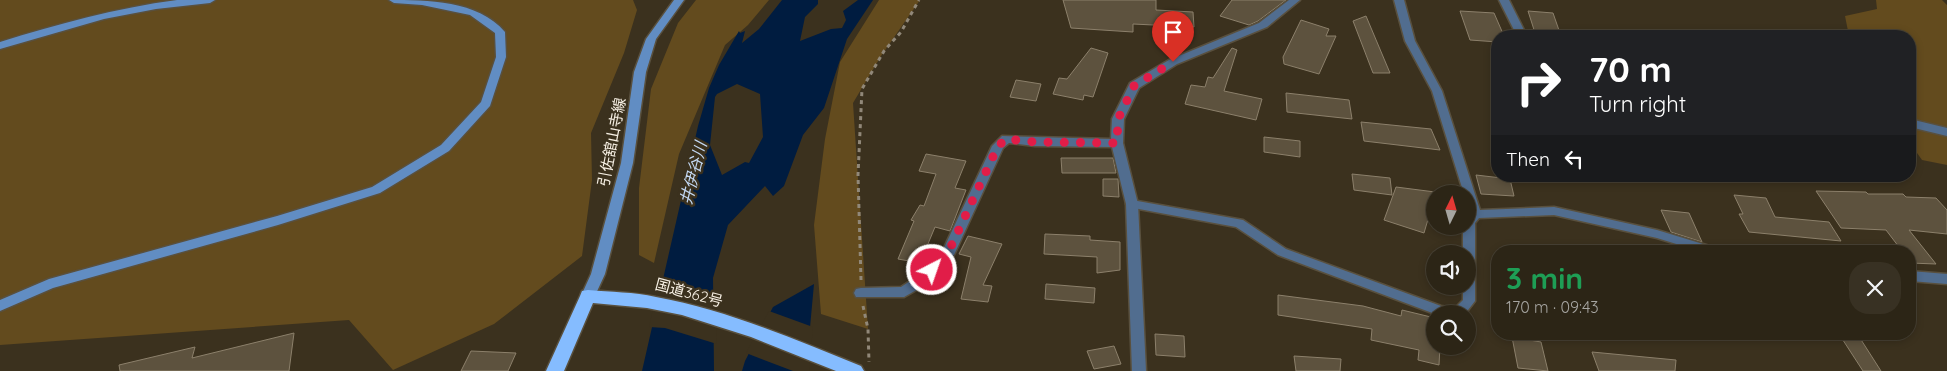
<!DOCTYPE html>
<meta charset="utf-8">
<style>
:root{--surface:#2c2516;--page:#383123;--text:#f1f3f6;--muted:#a6a5a1;--line:#484235}
body{margin:0;font-family:Quicksand,"Noto Sans JP",sans-serif;background:var(--page);color:var(--text);height:100vh;display:flex;flex-direction:column;font-size:19px;white-space:nowrap}
*{box-sizing:border-box;margin:0}
p{font-size:16px;color:var(--muted)}
.icon{flex:none;width:28px;height:28px;fill:none;stroke:currentColor;stroke-width:2;stroke-linecap:round;stroke-linejoin:round}
.map{position:relative;flex:1;overflow:hidden}
.drawer{position:absolute;left:1491px;top:245px;width:425px;height:95px;display:flex;flex-direction:column;background:var(--surface);border-radius:20px;box-shadow:0 2px 8px #0003,0 0 0 1px var(--line)}
.drawer>*{flex:none}
.hud{position:absolute;left:1491px;top:30px;width:425px;height:152px;border-radius:20px;box-shadow:0 2px 8px #0003,0 0 0 1px var(--line);background:#202124;color:#fff;overflow:hidden}
.needle{width:32px;rotate:5deg}
.fabs{position:absolute;left:1426px;top:185px;display:grid;gap:10px}
.fabs a{display:grid;place-items:center;width:50px;height:50px;border-radius:50%;background:var(--surface);box-shadow:0 2px 8px #0003,0 0 0 1px var(--line);font-size:25px}
.pin{position:absolute;display:grid;place-items:center;width:42px;height:42px;color:#fff;margin:-51px -21px;border-radius:50% 50% 50% 0;rotate:-45deg;box-shadow:0 0 5px #0007}
.pin .icon{rotate:45deg}
.me{position:absolute;width:55px;margin:-28px;rotate:41deg;stroke-linejoin:round;filter:drop-shadow(0 0 4px #0008)}
.turn{display:flex;align-items:center;gap:18px;height:105px;padding:0 15px;font-size:22px}
.turn .icon{width:65px;height:65px;stroke-width:2.5}
.turn b{display:block;font-size:35px;line-height:42px}
.then{display:flex;align-items:center;height:48px;padding:0 15px;background:#0003;gap:10px;font-size:19px}
.round{display:grid;place-items:center;flex:none;width:52px;height:52px;border-radius:20px;background:var(--page)}
.headline{display:flex;align-items:center;justify-content:space-between;height:85px;padding:0 15px}
h1{font-size:30px;font-weight:700;line-height:38px;color:#1e9e55}
.map>svg:first-child{display:block}
</style>
<div class="map">
<svg width="1947" height="371" viewBox="0 0 1947 371">
<rect width="100%" height="100%" fill="#3b311e"/>
<path fill="#634b1e" d="M0 0H633L637 10 624 53 591 133 592 180 582 256 494 324 393 370 349 320 0 345Z
M696 0H769L748 25 725 45 679 154 654 263 639 255V188L651 89 678 23Z
M879 0H920L881 56 853 103 868 329 821 314 814 225 825 139 840 62Z
M1876 0H1942L1947 5V165L1922 160 1910 143V36H1849L1845 16 1877 9Z"/>
<path fill="#001c40" fill-rule="evenodd" d="M782 0H818V4L805 17 800 41 831 29 842 28 846 20 843 11 858 0H873L847 39 824 108 803 135 784 186 773 196 765 186 728 225 713 278 714 371H642L698 126 709 88 719 65 739 31 740 33 745 31 742 43 759 29ZM737 84 760 94 763 137 749 163 745 162 722 175 710 145 715 97 717 94Z
M814 284 806 371H742L745 361 773 307Z"/>
<path fill="#3b311e" d="M659 282 716 295 717 344 665 328 649 327Z
M769 311 813 327 809 371H793L746 353Z"/>
<path fill="#5d523e" stroke="#8c806b" d="M1063 0H1156V10L1193 12 1194 27 1133 24V32L1071 28Z
M1232 0H1286L1258 21 1249 25 1220 16Z
M1460 11 1494 13 1504 36H1498V42L1470 40Z
M1528 11 1553 13 1561 36H1536Z
M1366 16 1390 73H1373L1353 21Z
M1301 20 1329 29 1326 36H1336L1319 74 1284 64 1283 57Z
M1091 48 1108 53 1093 97 1084 95 1083 100 1053 94 1059 78 1067 79Z
M1232 48 1237 50 1224 91 1262 99 1256 120 1185 104 1191 85 1205 87 1208 77 1213 78Z
M1016 80 1041 84 1036 101 1010 97Z
M1286 93 1349 100 1352 119 1287 112Z
M1361 122 1431 129 1440 150 1364 141Z
M1264 137 1300 141V157L1264 152Z
M926 154 966 161 955 188 966 190 950 231 935 227 920 263 898 259 914 221 911 220 920 205 924 206 936 174 919 171Z
M1061 158H1113L1116 173H1062Z
M1352 174 1390 178 1392 195 1354 190Z
M1476 175 1510 179 1514 196 1481 194Z
M1103 179H1118L1119 197 1103 196Z
M1396 187 1435 192V209H1431L1424 233 1384 220Z
M1816 191 1866 192 1868 194H1903L1906 197 1936 198 1947 210V234L1909 230 1936 264 1910 263V251H1902L1886 230 1841 228Z
M1734 195 1766 198 1775 217 1829 222 1841 241 1749 232 1739 214H1743Z
M1661 210 1689 213 1702 242 1671 232Z
M1045 234 1090 236V240L1120 242V270L1097 273V257L1044 254Z
M968 236 1002 244 983 285 992 286 988 302 961 299 971 257 959 254Z
M1046 284 1095 288 1094 303 1045 299Z
M1278 295 1363 306 1401 316 1402 310 1435 318V346H1440L1439 365 1418 360 1419 350 1371 340 1372 329 1278 315Z
M294 333 289 371H120L119 365 195 347 192 358Z
M1155 334 1184 336 1185 357 1156 355Z
M1839 334 1858 335 1881 371H1863Z
M1512 337 1541 342 1548 371 1518 368Z
M1114 346 1121 364 1094 369 1087 351Z
M471 351 516 353 508 371H461Z
M1592 352 1676 360 1675 371H1599Z
M1294 356 1341 359 1340 371H1296Z"/>
<g fill="none" stroke-linecap="round" stroke-linejoin="round">
<defs>
<path id="lane" d="M1394 0H1404L1415 41 1442 91 1480 210 1554 207 1657 230 1716 248 1718 251H1699L1657 238 1554 215 1479 218 1475 223V301L1465 314H1435L1278 255 1236 227 1128 207 1126 204 1132 200 1243 220 1286 249 1441 306 1455 308 1463 300V286H1468V254H1463V226H1468V216L1470 213 1468 205V194H1464L1432 91 1405 41Z
M1910 271 1947 274V284L1910 281Z"/>
<path id="street" d="M1289 0H1300L1267 27 1177 64 1139 88 1124 119 1123 143 1138 204 1146 371H1132L1126 204 1112 147 1035 146 1009 143 1003 148 954 255 929 283 904 297H856L854 293 856 289 861 288 901 287 919 275 942 252 992 146 1002 136 1111 139 1112 119 1130 83 1169 60 1259 23Z
M1499 0H1509L1527 36H1517Z
M1910 119 1947 128V136L1910 127Z"/>
<path id="secondary" d="M177 0H215L210 3 156 9 104 19 0 49V42C58 24 116 8 177 0Z
M389 0C427 0 478 0 505 32L506 57 490 106 449 151 380 193 278 225 53 288 0 311V300L49 279 277 216 372 187 441 145 481 102 496 57 495 33 470 15 422 5 394 3Z
M674 0H684L656 39 646 72 633 163 605 274 593 300 588 301 583 300 581 296 591 274 621 163 634 72 646 39Z"/>
<path id="highway" d="M588 290C611 292 634 292 656 297 727 310 794 339 861 366L864 371H836L751 337 682 315 647 308 593 303 564 371H546L580 296 582 291Z"/>
</defs>
<use href="#lane" stroke="#59503e" stroke-width="3"/>
<use href="#street" stroke="#59503e" stroke-width="3"/>
<use href="#secondary" stroke="#59503e" stroke-width="3"/>
<use href="#highway" stroke="#59503e" stroke-width="3"/>
<path stroke="#918879" stroke-width="3" stroke-dasharray="4 4" stroke-linecap="butt" d="M861 280 858 175 862 89 884 51 901 32 919 0
M863 306 868 329 869 362"/>
<use href="#lane" fill="#516d8f" fill-rule="evenodd"/>
<use href="#street" fill="#516d8f" fill-rule="evenodd"/>
<use href="#secondary" fill="#618dc3" fill-rule="evenodd"/>
<use href="#highway" fill="#85bcff" fill-rule="evenodd"/>
</g>
<g fill="none" stroke-linecap="round" stroke-linejoin="round">
<path stroke="#e11d48" stroke-width="9" stroke-dasharray="0 16.2" d="M932 270 947 255 998 146 1006 139 1035 142 1117 143 1118 119 1134 86 1173 62"/>
</g>
<g text-anchor="middle" stroke-width="5" stroke-linejoin="round" paint-order="stroke">
<g font-size="15" fill="#f7f0e4" stroke="#3b311e">
<text transform="translate(612 142) rotate(-79)" y="5">引佐舘山寺線</text>
<text transform="translate(689 293) rotate(15)" y="5">国道362号</text>
</g>
<g font-size="16" font-style="italic" fill="#c3d8f3" stroke="#3b311e">
<text transform="translate(693 173) rotate(-76)" y="6">井伊谷川</text>
</g>
</g>
</svg>
<div class="fabs">
<a><svg class="needle" viewBox="-14 -14 28 28"><path d="M0-13l5 13h-10z" fill="#e53935"/><path d="M0 13l5-13h-10z" fill="#a6a5a1"/></svg></a>
<a><svg class="icon" aria-label="sound" viewBox="0 0 24 24"><path d="M4 9h4l5-4v14l-5-4H4zM17 9q2 3 0 6"/></svg></a>
<a><svg class="icon" aria-label="search" viewBox="0 0 24 24"><circle cx="10" cy="10" r="6"/><path d="M15 15l6 6"/></svg></a>
</div>
<div class="pin" style="left:1173px;top:62px;background:#d93025"><svg class="icon" aria-label="arrive" viewBox="0 0 24 24"><path d="M6 21V4h12l-3 4 3 4H6"/></svg></div>
<svg class="me" style="left:932px;top:270px" viewBox="-20 -20 40 40"><circle r="17" fill="#e11d48" stroke="#fff" stroke-width="3"/><path d="M0-11L8 9 0 5-8 9z" fill="#fff"/></svg>
<div class="hud">
<div class="turn"><svg class="icon" aria-label="right" viewBox="0 0 24 24"><path d="M7 20v-9h11M14 6l5 5-5 5"/></svg><div><b>70 m</b>Turn right</div></div>
<div class="then">Then<svg class="icon" aria-label="left" viewBox="0 0 24 24"><path d="M17 20v-9H6M10 6l-5 5 5 5"/></svg></div>
</div>
<section class="drawer">
<div class="headline"><div><h1>3 min</h1><p>170 m · 09:43</p></div><a class="round"><svg class="icon" aria-label="close" viewBox="0 0 24 24"><path d="M6 6l12 12M18 6L6 18"/></svg></a></div>
</section>
</div>
